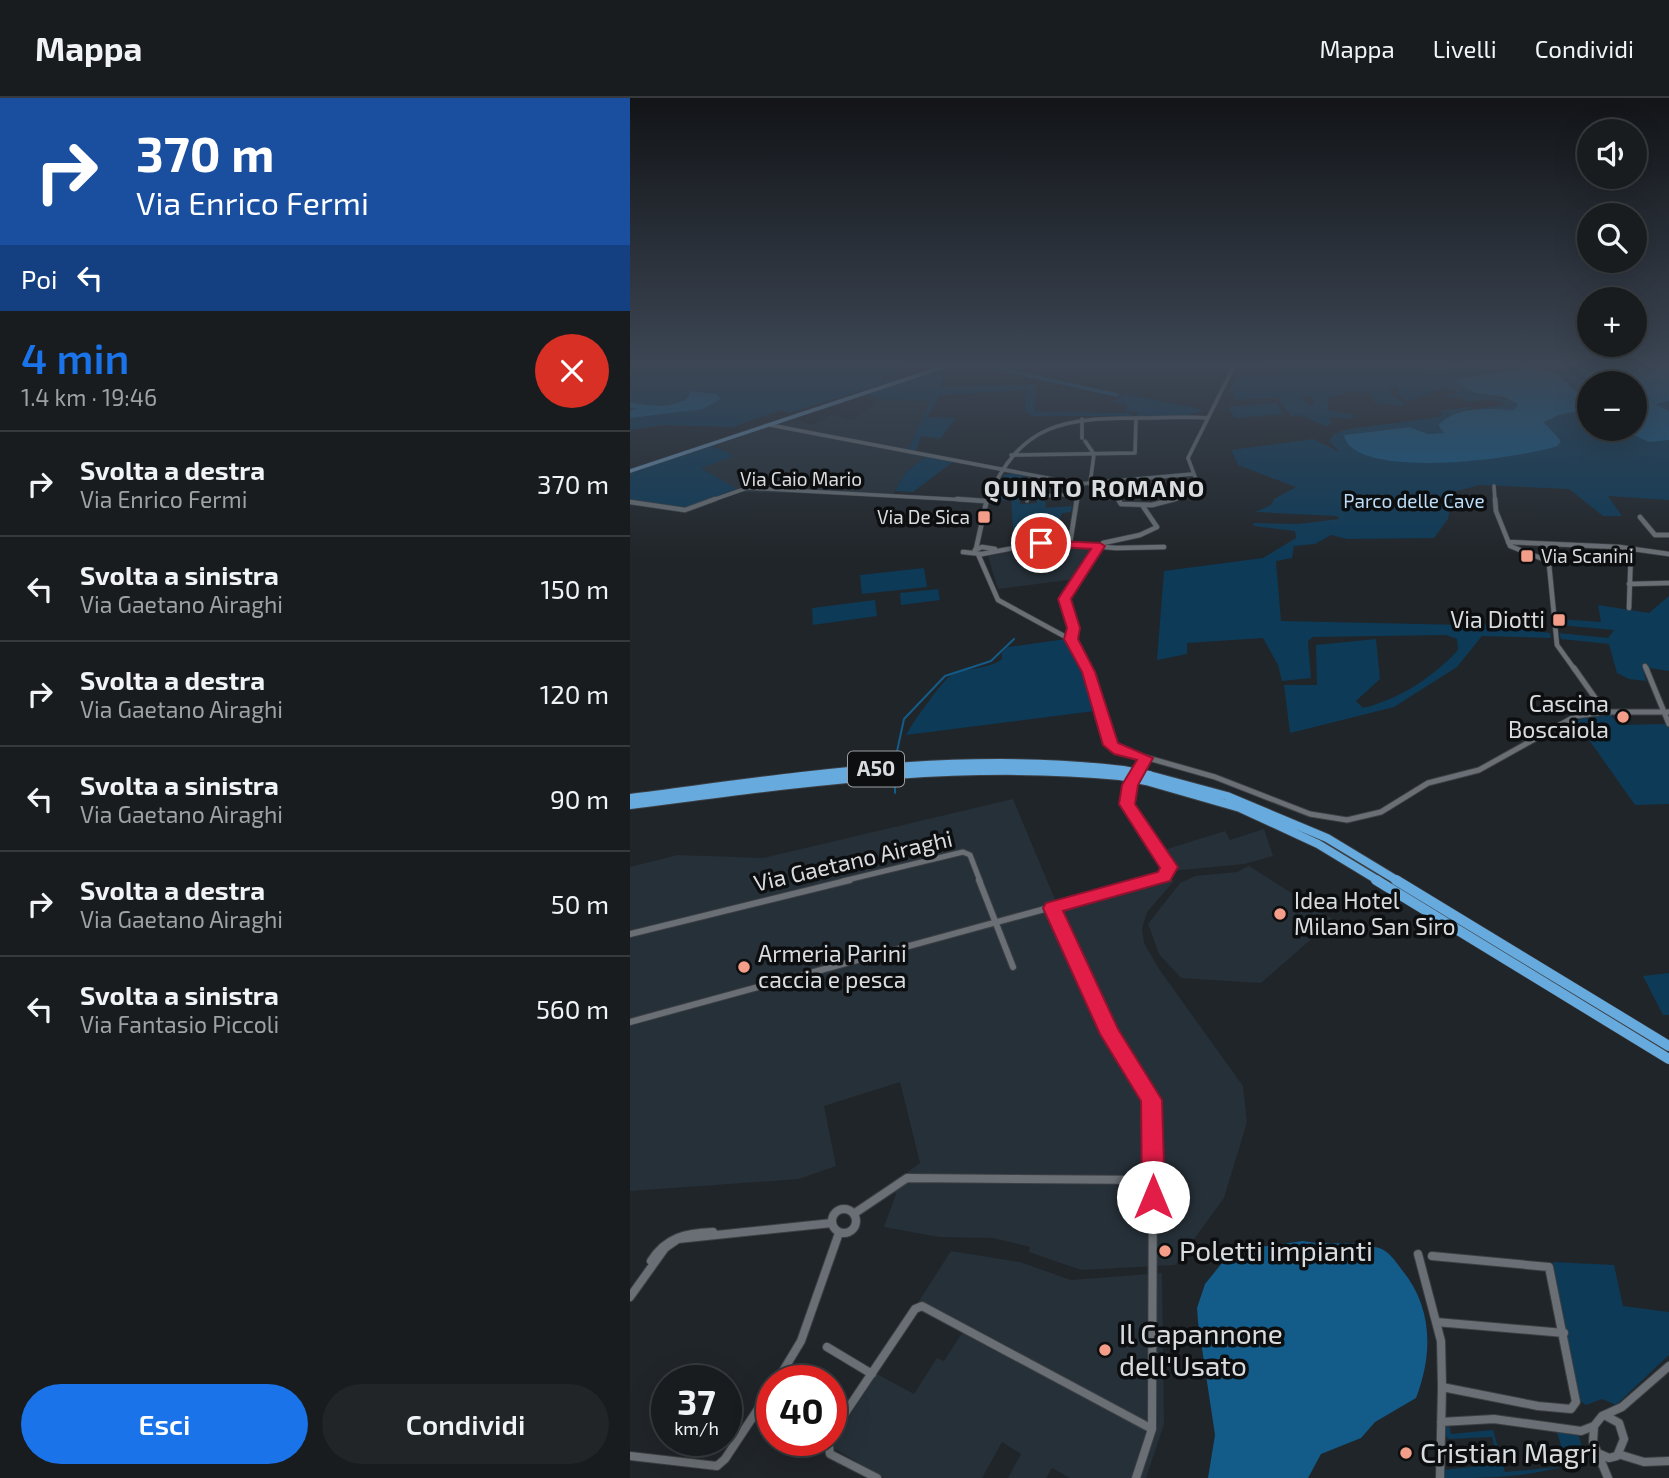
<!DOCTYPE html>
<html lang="it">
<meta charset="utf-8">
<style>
:root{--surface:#181c1f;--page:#212528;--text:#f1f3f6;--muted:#9fa1a4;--line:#363a3d;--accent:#1a73e8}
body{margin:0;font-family:"Exo 2",sans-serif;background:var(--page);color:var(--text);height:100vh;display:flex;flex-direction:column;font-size:26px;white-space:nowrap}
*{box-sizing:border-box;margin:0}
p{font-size:23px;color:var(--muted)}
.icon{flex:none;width:38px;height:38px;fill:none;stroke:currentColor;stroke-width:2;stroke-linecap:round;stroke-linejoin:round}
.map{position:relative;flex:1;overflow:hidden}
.details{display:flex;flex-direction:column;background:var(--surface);width:630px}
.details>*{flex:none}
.banner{background:#1a4fa0;color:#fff;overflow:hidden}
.tools{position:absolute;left:947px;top:21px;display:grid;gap:14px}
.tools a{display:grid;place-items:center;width:70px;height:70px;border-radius:50%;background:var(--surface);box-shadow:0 7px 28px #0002,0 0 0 2px var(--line);font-size:35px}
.speed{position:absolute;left:21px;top:1267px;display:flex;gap:14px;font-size:35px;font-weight:700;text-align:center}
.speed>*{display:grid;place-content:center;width:91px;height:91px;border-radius:50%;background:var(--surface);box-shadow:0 7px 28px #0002,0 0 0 2px var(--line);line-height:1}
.speed small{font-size:18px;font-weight:400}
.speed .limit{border:10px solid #d22;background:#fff;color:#111}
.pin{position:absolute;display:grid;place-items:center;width:60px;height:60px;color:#fff;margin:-30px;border:4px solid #fff;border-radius:50%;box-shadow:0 2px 7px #0007}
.me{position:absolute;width:77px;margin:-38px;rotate:0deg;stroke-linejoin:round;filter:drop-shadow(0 0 5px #0008)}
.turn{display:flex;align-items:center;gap:24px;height:147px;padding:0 21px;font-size:32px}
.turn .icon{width:91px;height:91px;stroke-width:2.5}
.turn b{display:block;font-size:49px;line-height:60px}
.then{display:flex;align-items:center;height:66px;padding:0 21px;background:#0003;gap:14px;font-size:26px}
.round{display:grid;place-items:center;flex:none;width:74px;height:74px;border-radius:37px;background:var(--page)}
.head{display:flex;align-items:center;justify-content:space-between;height:119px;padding:0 21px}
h1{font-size:42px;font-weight:600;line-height:52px;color:var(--accent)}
.primary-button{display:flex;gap:14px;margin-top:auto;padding:14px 21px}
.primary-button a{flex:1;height:80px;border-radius:42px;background:var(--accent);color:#fff;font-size:28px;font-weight:600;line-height:80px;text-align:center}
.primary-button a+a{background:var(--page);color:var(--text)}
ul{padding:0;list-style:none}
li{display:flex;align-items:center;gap:21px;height:105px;padding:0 21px;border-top:2px solid var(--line)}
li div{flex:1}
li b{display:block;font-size:26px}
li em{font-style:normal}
header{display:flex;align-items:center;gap:42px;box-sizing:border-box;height:98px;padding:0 35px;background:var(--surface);border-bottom:2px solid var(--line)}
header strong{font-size:33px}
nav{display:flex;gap:38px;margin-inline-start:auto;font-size:24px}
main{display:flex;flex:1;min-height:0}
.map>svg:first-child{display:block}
</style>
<header>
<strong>Mappa</strong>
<nav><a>Mappa</a><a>Livelli</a><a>Condividi</a></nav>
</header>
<main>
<section class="details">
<div class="banner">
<div class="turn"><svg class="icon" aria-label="right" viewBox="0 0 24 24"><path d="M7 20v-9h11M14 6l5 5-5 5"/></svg><div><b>370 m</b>Via Enrico Fermi</div></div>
<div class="then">Poi<svg class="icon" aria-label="left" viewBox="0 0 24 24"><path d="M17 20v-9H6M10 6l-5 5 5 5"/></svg></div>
</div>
<div class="head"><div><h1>4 min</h1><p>1.4 km · 19:46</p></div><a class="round" style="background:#d93025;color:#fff"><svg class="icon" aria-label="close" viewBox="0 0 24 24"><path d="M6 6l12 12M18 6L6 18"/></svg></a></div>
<ul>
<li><svg class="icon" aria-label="right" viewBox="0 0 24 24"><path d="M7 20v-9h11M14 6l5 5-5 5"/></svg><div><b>Svolta a destra</b><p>Via Enrico Fermi</p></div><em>370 m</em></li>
<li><svg class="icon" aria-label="left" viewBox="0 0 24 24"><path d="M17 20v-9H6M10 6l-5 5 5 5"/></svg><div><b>Svolta a sinistra</b><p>Via Gaetano Airaghi</p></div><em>150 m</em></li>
<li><svg class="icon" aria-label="right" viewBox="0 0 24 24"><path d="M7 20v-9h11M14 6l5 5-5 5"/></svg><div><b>Svolta a destra</b><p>Via Gaetano Airaghi</p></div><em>120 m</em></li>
<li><svg class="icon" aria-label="left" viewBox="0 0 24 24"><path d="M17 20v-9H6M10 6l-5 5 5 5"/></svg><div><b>Svolta a sinistra</b><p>Via Gaetano Airaghi</p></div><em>90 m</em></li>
<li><svg class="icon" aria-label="right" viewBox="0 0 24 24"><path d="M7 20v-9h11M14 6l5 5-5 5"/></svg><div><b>Svolta a destra</b><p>Via Gaetano Airaghi</p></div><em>50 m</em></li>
<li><svg class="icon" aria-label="left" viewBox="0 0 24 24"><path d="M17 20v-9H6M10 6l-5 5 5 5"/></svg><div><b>Svolta a sinistra</b><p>Via Fantasio Piccoli</p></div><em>560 m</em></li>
</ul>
<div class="primary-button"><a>Esci</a><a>Condividi</a></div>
</section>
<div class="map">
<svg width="1039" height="1380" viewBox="0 0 1039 1380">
<rect width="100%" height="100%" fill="#202529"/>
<path fill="#263038" d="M249 301 302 303 278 352 297 358 276 374 263 397 111 394 71 370 103 358 82 348 163 320 182 327 204 316 222 323Z
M397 378 436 385 423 396 371 399Z
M415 447 458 449 462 453 445 481 368 491 358 458Z
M383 701 429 811 539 779 544 783 517 814 512 831 514 845 529 871 613 988 617 1024 594 1100 545 1167 451 1172 399 1154 400 1149 363 1140 309 1139 254 1129 266 1096 260 1087 290 1065 270 984 194 1008 206 1068 169 1081 0 1093V769L48 757 133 760Z
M634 731 643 758 614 766 541 773 531 753 595 733 600 742Z
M619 768 712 827 694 830 631 885 551 880 529 856 518 826 550 785 565 778 607 774Z
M321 1153 390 1164 441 1182 532 1175 534 1326 516 1380H440L422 1370 416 1380H378L391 1356 372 1344 352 1380H254L200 1348 247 1276 284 1296 307 1260 314 1263 336 1229 289 1203Z"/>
<path fill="#0d3a57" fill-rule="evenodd" d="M0 268H279L251 280 267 281 159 315 152 312 102 329 32 327 0 332Z
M647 268H835L750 281 841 268H1039V402L978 398 992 418H973L939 391 850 387 823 394 818 421 804 440 717 441 701 437 685 446 664 448 662 460 646 463 651 523 836 527 844 518 856 527 920 535 921 540 852 538 827 569 764 609 660 635 654 587H687L686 547 746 541 750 581 726 603 733 610C770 601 803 579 828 552L827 541 816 537 683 539 678 543 681 580 652 583 648 567 633 540 557 545V556L527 562 534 473 633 460 666 440 665 433 624 428 623 425 668 426 709 421 707 418 625 414 641 407 644 401 666 389 608 367 601 352 683 341 710 354 699 343 704 336 718 331 810 319 813 314 807 313 840 309 838 312 874 307C867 299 848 303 837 304L831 300 814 299 827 295 823 291H812L817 288 777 304 767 295 768 289 755 292 763 293 762 298 775 305 772 308 745 305 742 296C727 291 712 295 698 300V312L725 317 719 321 700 319 701 325 696 328 670 317 661 318 647 300 670 298 680 309 685 303 678 297 606 302 603 295 598 296 608 276 646 279ZM900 270 921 273 937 282 959 304V285H1004V331H959V311L929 317 914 324 931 343 885 357 801 365 750 361 727 353 715 337 778 329 798 336 814 335 808 327C826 307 858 311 884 312L888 307 886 304 845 295 824 283Z
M309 272 314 276 310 289 406 286 405 314 501 315 502 318H402L395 313 396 292 310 297 297 319 326 320 310 341 291 338 286 353 278 352 301 303 249 301 237 296Z
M495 296 574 312 555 318H507L508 314 497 313 496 306 482 304Z
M646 305 654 316 605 320 598 309Z
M82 348 104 358 71 370 107 391 53 412 0 403V374Z
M297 358 324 363 283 394 265 393 276 374Z
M383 375 397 378 372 399 389 398 390 406 407 405 406 400 415 399 416 410 442 408 441 414 432 415 425 436 384 442 381 402 360 403 374 377Z
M294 470 297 489 232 496 230 477Z
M308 491 310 502 271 507 270 495Z
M1039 498V573L1013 569 1016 583 999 581 987 575 979 546 931 541 929 535 978 540 984 532 930 527 929 521 971 524 968 507 1019 515Z
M245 502 247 518 183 527 182 510Z
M436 541 447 558 465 613 276 637C280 628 311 585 319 579 333 568 357 573 372 561V555L378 549Z
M981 616 988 627 1036 626 1039 630V706L1005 707 945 622Z
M1039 875V917H1033L1013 878Z
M923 1164 984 1167 993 1208 1039 1214V1257L986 1307 972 1301 956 1307 949 1302Z
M816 1329H820L821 1336 863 1332 875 1374 938 1368 927 1335H948L955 1359C916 1380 857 1380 812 1380V1372L869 1366 862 1339 819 1341 812 1336Z"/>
<path fill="#135b89" d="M950 268H1039V303L1025 306 1039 313V342L1019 344 991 331H1004V285L981 279H956L945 271Z
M900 270 925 274 959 304V311L929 317 914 324 931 343 927 348C894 360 723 384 714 337L779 329 798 336 814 335 808 327C828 307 857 311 884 312L888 306 873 299 845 295 823 282Z
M61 293 87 296 91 301 73 311 0 320V313L7 310H0V304C19 308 38 311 57 301Z
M673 1143C699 1148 724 1142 749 1150 758 1152 766 1164 772 1172 803 1210 803 1256 786 1300L745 1324 731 1340 691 1356 678 1380H578L585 1337 568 1224 567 1210 575 1186 592 1165 614 1160 629 1149Z"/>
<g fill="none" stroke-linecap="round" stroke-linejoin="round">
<path stroke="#135b89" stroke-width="2" d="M266 658 274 621 315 578 361 563 384 541
M265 686V695"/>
<path stroke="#135b89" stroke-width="3.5" d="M356 268 487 297"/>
<defs>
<path id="minor-far4" d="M452 321V340
M140 327 449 386 563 376
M455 343 464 356
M381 357 505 355 506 320
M476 385 489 403
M460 386 464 356
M864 388 865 403
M80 403 117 390 355 403
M357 403C390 323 436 320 513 320 535 320 556 318 578 320
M397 403V399L447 396
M446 403 453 386
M537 403 571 395 558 360 604 268"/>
<path id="minor-far3" d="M327 401 355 403
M488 401 491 406 522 407 545 401
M865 401 866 413 880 448 918 463
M0 404 55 412 85 401
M1010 419 1025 437H1039
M878 444 989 449 1039 456
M440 445 447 401
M917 446 927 547 945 572
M346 451 357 401
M345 452 352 449 365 451
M333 454 352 456 416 444 486 450 534 449
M348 456 368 502 445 544 457 572
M999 486 1039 485
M999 510 1001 452
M441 541 444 530 434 501 473 445 510 437 527 429 512 407
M1015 568 1017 572"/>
<path id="minor-far2" d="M456 570 483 650 585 679 680 716 717 722 751 714 798 685 849 672 946 618 975 614H1039
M944 570 975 614
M1016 570 1039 626
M213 783 333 754 340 757 350 783
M515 783 535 778 539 768 497 706 500 687 516 660"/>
<path id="minor-far1" d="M349 782 383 869
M422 810 480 936 523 1006V1049
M0 836 220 782
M0 924 521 782"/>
<path id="minor" d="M202 1123a12 12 0 1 1 24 0a12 12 0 1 1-24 0Z
M225 1115 277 1080 523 1082
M788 1156 811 1243 812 1289
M802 1158 919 1169 946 1304 941 1311 908 1308 812 1289 810 1380
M21 1163C36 1139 56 1135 83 1134
M0 1199 35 1150 48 1141 202 1125
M806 1224 934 1235
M197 1249 242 1276
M147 1283 171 1243 209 1135
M811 1324 864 1321 951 1333 964 1328
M201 1336 285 1211 292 1208 522 1331
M198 1342 200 1356 247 1380
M970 1356 979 1360 987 1358 994 1341 989 1325 976 1318
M988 1356 1014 1364 1039 1363
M0 1358 87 1368 95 1361 142 1290
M506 1380 522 1331 523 1047
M978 1380 963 1344 964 1328 972 1318 992 1309 1039 1268"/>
<path id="major" d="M0 373 316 268"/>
<path id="highway-far1" d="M519 677 597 698 697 740 768 783
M516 683 610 710 688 746 749 783
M0 700C166 679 325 652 493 672
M0 707C165 686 323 662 490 678"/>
<path id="highway" d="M746 782 1039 961
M766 782 1039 948"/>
</defs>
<use href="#minor-far4" stroke="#3c3f43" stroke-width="4.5"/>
<use href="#minor-far3" stroke="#3c3f43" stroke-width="6"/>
<use href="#minor-far2" stroke="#3c3f43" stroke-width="7"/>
<use href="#minor-far1" stroke="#3c3f43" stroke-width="8"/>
<use href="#minor" stroke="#3c3f43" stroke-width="10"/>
<use href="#major" stroke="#3c3f43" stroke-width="4.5"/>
<use href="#highway-far1" stroke="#3c3f43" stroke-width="10"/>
<use href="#highway" stroke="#3c3f43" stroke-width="11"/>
<use href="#minor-far4" stroke="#696f74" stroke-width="3.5"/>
<use href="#minor-far3" stroke="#696f74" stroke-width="4.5"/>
<use href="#minor-far2" stroke="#696f74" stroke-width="5"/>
<use href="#minor-far1" stroke="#696f74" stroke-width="6"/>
<use href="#minor" stroke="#696f74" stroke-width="8"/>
<use href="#major" stroke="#6892b4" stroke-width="3.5"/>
<use href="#highway-far1" stroke="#67aade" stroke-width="8"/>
<use href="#highway" stroke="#67aade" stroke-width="10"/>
<defs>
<path id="highway-bridge" d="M493 672 519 677
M490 678 516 683"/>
</defs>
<use href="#highway-bridge" stroke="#3c3f43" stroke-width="10" stroke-linecap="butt"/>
<use href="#highway-bridge" stroke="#67aade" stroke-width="8"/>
</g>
<linearGradient id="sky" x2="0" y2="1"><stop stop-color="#121417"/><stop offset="0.58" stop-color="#3c4654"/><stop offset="1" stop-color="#3c4654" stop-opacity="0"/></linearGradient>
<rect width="1039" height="461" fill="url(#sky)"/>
<path fill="#e11d48" stroke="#92132f" stroke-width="2" d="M407 442 470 445 475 448 441 501 450 530 448 541 465 574 488 645 523 660 508 687 505 706 548 769 540 783 433 813 488 931 532 1002 535 1099 531 1106 523 1109 515 1106 512 1099 511 1003 470 936 413 810 416 805 528 774 530 770 489 706 492 687 507 662 484 656 473 647 452 574 434 541 437 530 428 501 461 451 411 448 407 447Z"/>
<g fill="#f49e8a" stroke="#0c0e10" stroke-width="2.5">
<rect x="347" y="412" width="14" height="14" rx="3.5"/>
<rect x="890" y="451" width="14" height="14" rx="3.5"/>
<rect x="922" y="515" width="14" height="14" rx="3.5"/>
<circle cx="993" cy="619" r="7"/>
<circle cx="650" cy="816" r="7"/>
<circle cx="114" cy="869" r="7"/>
<circle cx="535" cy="1153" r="7"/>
<circle cx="475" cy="1252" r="7"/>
<circle cx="776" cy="1355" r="7"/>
</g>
<g text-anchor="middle" stroke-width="7" stroke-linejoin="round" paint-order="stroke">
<g font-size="19" fill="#d9dcdf" stroke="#0c0e10">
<text x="171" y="388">Via Caio Mario</text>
</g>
<g font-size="19" fill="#bbddf9" stroke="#0c0e10">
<text x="784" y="410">Parco delle Cave</text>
</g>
<g font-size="19" fill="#d9dcdf" stroke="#0c0e10" text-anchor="end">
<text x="340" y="426">Via De Sica</text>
<text x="911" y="465" text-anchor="start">Via Scanini</text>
</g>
<rect fill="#0c0e10" stroke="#9c9ea1" stroke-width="2" x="218" y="653.5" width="56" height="35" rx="5"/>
<g font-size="21" font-weight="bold" fill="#d9dcdf">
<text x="246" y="678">A50</text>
</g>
<g font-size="23" fill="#d9dcdf" stroke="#0c0e10" text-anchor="end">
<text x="915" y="530">Via Diotti</text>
<text x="979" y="614">Cascina<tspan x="979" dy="26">Boscaiola</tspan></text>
<text x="664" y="811" text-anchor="start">Idea Hotel<tspan x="664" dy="26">Milano San Siro</tspan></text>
<text x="128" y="864" text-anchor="start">Armeria Parini<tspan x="128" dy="26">caccia e pesca</tspan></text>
</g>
<g font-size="23" fill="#d9dcdf" stroke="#0c0e10">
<text transform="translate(223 763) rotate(-13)" y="8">Via Gaetano Airaghi</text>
</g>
<g font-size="24" font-weight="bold" letter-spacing="2" fill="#d9dcdf" stroke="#0c0e10">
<text x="465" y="399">QUINTO ROMANO</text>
</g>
<g font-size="28" fill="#d9dcdf" stroke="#0c0e10" text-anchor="start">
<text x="549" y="1163">Poletti impianti</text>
<text x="489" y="1246">Il Capannone<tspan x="489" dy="32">dell'Usato</tspan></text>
<text x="790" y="1365">Cristian Magri</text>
</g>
</g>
</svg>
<div class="tools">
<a><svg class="icon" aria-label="sound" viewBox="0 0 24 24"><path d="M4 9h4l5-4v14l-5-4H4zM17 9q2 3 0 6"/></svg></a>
<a><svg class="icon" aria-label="search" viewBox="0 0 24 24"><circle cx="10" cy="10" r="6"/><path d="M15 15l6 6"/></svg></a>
<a>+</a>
<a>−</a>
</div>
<div class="speed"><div>37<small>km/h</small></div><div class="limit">40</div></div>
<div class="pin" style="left:411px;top:445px;background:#d93025"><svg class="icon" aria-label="arrive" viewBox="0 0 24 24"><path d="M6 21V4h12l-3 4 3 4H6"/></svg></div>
<svg class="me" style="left:523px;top:1099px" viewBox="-20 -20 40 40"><circle r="19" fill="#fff"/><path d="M0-13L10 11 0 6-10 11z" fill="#e11d48"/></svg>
</div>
</main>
